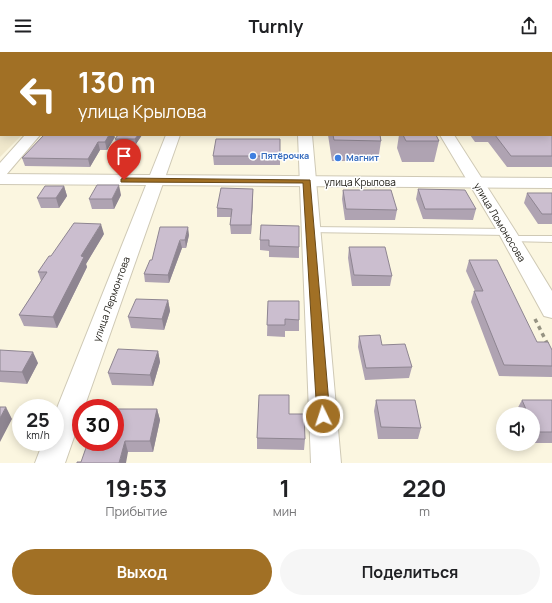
<!DOCTYPE html>
<html lang="ru">
<meta charset="utf-8">
<style>
:root{--surface:#fff;--page:#f6f6f6;--text:#202124;--muted:#757577;--accent:#a17025}
body{margin:0;font-family:Manrope,sans-serif;background:var(--page);color:var(--text);height:100vh;display:flex;flex-direction:column;font-size:15px;white-space:nowrap}
*{box-sizing:border-box;margin:0}
p{font-size:13px;color:var(--muted)}
.icon{flex:none;width:22px;height:22px;fill:none;stroke:currentColor;stroke-width:2;stroke-linecap:round;stroke-linejoin:round}
.map{position:relative;height:411px;overflow:hidden}
.details{display:flex;flex-direction:column;background:var(--surface);flex:1}
.details>*{flex:none}
.guide{position:absolute;left:0px;top:0px;width:552px;height:84px;box-shadow:0 2px 10px #0003;background:#a17025;color:#fff;overflow:hidden}
.fabs{position:absolute;left:496px;top:355px;display:grid;gap:8px}
.fabs a{display:grid;place-items:center;width:44px;height:44px;border-radius:50%;background:var(--surface);box-shadow:0 2px 10px #0003;font-size:20px}
.speed{position:absolute;left:12px;top:347px;display:flex;gap:8px;font-size:20px;font-weight:700;text-align:center}
.speed>*{display:grid;place-content:center;width:52px;height:52px;border-radius:50%;background:var(--surface);box-shadow:0 2px 10px #0003;line-height:1}
.speed small{font-size:10px;font-weight:400}
.speed .limit{border:6px solid #d22;background:#fff;color:#111}
.pin{position:absolute;display:grid;place-items:center;width:34px;height:34px;color:#fff;margin:-41px -17px;border-radius:50% 50% 50% 0;rotate:-45deg;box-shadow:0 0 4px #0007}
.pin .icon{rotate:45deg}
.me{position:absolute;width:44px;margin:-22px;rotate:356deg;stroke-linejoin:round;filter:drop-shadow(0 0 3px #0008)}
.turn{display:flex;align-items:center;gap:14px;height:84px;padding:0 12px;font-size:18px}
.turn .icon{width:52px;height:52px;stroke-width:2.5}
.turn b{display:block;font-size:28px;line-height:34px}
.eta{display:flex;justify-content:space-evenly;align-items:center;height:68px;text-align:center}
.eta b{font-size:24px;font-weight:700;line-height:28px}
.cta{display:flex;gap:8px;margin-top:auto;padding:8px 12px}
.cta a{flex:1;height:46px;border-radius:24px;background:var(--accent);color:#fff;font-size:16px;font-weight:700;line-height:46px;text-align:center}
.cta a+a{background:var(--page);color:var(--text)}
header{display:flex;justify-content:space-between;align-items:center;height:52px;padding:0 12px;background:var(--surface);font-size:18px;font-weight:700}
.map>svg:first-child{display:block}
</style>
<header><svg class="icon" aria-label="menu" viewBox="0 0 24 24"><path d="M4 6h16M4 12h16M4 18h16"/></svg>Turnly<svg class="icon" aria-label="share" viewBox="0 0 24 24"><path d="M12 15V3M7 8l5-5 5 5M5 13v7h14v-7"/></svg></header>
<div class="map">
<svg width="552" height="411" viewBox="0 0 552 411">
<rect width="100%" height="100%" fill="#fbf6e0"/>
<path fill="#f0e8cc" d="M0 4 1 83H22L0 105Z"/>
<g fill="none" stroke-linecap="round" stroke-linejoin="round">
<defs>
<path id="service" d="M0 38H1V42H0Z
M0 46H1L0 51Z
M310 175 507 177 512 180 507 183 307 180 305 178 307 176Z
M510 184H552V190L507 189 505 187 507 185Z"/>
<path id="minor" d="M200 0H210V1H200Z
M296 0H306V1H296Z
M443 0H456L457 1H444Z
M551 21H552V27H551Z
M25 83H40L6 123 0 125V111Z
M166 83H180L84 356H81V365L65 411H35L43 390H55V361Z
M298 83H312L341 411H311Z
M440 83H454L516 180 552 239V266L544 264 498 180Z"/>
<path id="secondary" d="M0 122 552 126V136L0 132Z"/>
</defs>
<use href="#service" stroke="#cfc9b5" stroke-width="2"/>
<use href="#minor" stroke="#cfc9b5" stroke-width="2"/>
<use href="#secondary" stroke="#cfc9b5" stroke-width="2"/>
<path stroke="#959282" stroke-width="1.5" stroke-dasharray="1.5 1.5" stroke-linecap="butt" d="M415 0 417 1
M1 1 3 0"/>
<path stroke="#959282" stroke-width="3.5" stroke-dasharray="4 4" stroke-linecap="butt" d="M535 267 548 293"/>
<use href="#service" fill="#fff" fill-rule="evenodd"/>
<use href="#minor" fill="#fff" fill-rule="evenodd"/>
<use href="#secondary" fill="#fff" fill-rule="evenodd"/>
</g>
<path fill="#afa3b2" d="M541 0H552V2H551V1Z
M552 74V115H507L488 90H475L470 83H551Z
M118 83H142L136 92 116 91 115 87Z
M194 83H220V84H195Z
M328 83H380L381 89 378 109H332Z
M399 83H436L439 89 434 110H402L397 96Z
M115 85 107 98H100L90 115 25 114 22 106Z
M280 87V113H214L213 104Z
M64 134 67 144 59 156H41L37 146Z
M253 137V145L251 182H231L230 173 231 165H217V156Z
M418 137 476 157 473 168 423 167 416 147Z
M343 138 397 158 395 168H345L342 147Z
M527 141H552V172H538L524 151Z
M121 143 114 157H92L89 147Z
M299 174V206L269 205V199L260 198V188Z
M104 182 86 212 87 215 57 276 24 274 19 263 41 229 38 220 51 204Z
M189 183 186 196H182L169 231 145 230 144 222 152 208Z
M349 195 392 224 390 234H352L348 206Z
M469 208 537 290 552 314V325L499 324 471 250 474 239H475L466 219Z
M168 248 170 259 164 278 131 276 128 265Z
M268 249 299 268V279H285V285L267 284Z
M359 284 382 293 412 315 409 326 365 328 358 295Z
M0 298 38 311 27 332 0 330Z
M158 299 160 310 153 334 112 333 108 321Z
M376 348 421 376 418 387H378L374 359Z
M522 348H552V391H533V362H518L516 359Z
M157 357 160 368 153 400H128L81 410Z
M289 362 305 387 304 398 257 397V386Z"/>
<path fill="#8e8591" d="M137 0H143V1H136Z
M109 83H114L115 85 107 98 105 90Z
M138 83H142L136 92 135 87Z
M98 90 100 98 90 115 88 107Z
M119 133 121 143 114 157 112 147Z
M64 134 67 144 59 156 56 146Z
M253 137V145L251 182V173Z
M101 172 104 182 86 212 87 215 57 276 53 265 81 204Z
M188 175 189 183 186 196 185 188Z
M180 188 182 196 169 231 168 223Z
M168 248 170 259 164 278 162 267Z
M158 299 160 310 153 334 150 323Z
M33 300 38 311 27 332 22 320Z
M6 355 12 367 0 390V366Z
M157 357 160 368 153 400 150 389Z
M125 389 128 400 126 411H119Z"/>
<path fill="#cbbecf" stroke="#8e8591" d="M76 0H137L136 1H75Z
M216 0H232L235 1H216Z
M344 0H388V1H344Z
M551 73 552 74V104H511L495 83H551Z
M44 83H109L105 90H98L88 107 22 106Z
M118 83H138L135 87H115Z
M333 83H380L381 89 334 88Z
M403 83H436L439 89H406Z
M216 87H280V104H213Z
M97 133H119L112 147H89Z
M45 134H64L56 146H37Z
M221 136 253 137 251 173H230L232 157 217 156Z
M418 137 465 138 476 157H425Z
M343 138H391L397 158 346 157Z
M527 141H552V162H542Z
M74 171 101 172 81 204 84 205 53 265 19 263 47 220H38L49 204H51Z
M261 173 299 174V195L269 194V188H260Z
M160 175H188L185 188H180L168 223 144 222 150 208H152Z
M349 195H385L392 224 354 223Z
M469 208H497L537 290H548L552 298V314L504 313 474 239H483Z
M136 247 168 248 162 267 128 265Z
M268 249H299V268L285 267V273H267Z
M380 283 382 293 405 292 412 315 366 316 359 284Z
M118 297 158 299 150 323 108 321Z
M0 298 33 300 22 320 0 319Z
M259 343H289V362H304L305 387 257 386Z
M376 348H415L421 376 381 375Z
M522 348H552V380H536L533 373V362H528Z
M0 355H6L0 366Z
M115 357H157L150 389H125L119 411H77V410H81L88 390H115Z"/>
<path fill="#a17025" stroke="#694918" d="M124 126 310 128 330 364 328 368 323 370 319 368 317 364 303 131 121 130V127Z"/>
<g fill="#3f7fe0" stroke="#fff" stroke-width="1.5">
<circle cx="253" cy="104" r="4"/>
<circle cx="338" cy="106" r="4"/>
</g>
<g text-anchor="middle" stroke-width="3" stroke-linejoin="round" paint-order="stroke">
<g font-size="9" font-weight="bold" fill="#366cbe" stroke="#fff" text-anchor="start">
<text x="261" y="107">Пятёрочка</text>
<text x="346" y="109">Магнит</text>
</g>
<g font-size="10" fill="#191710" stroke="#fff">
<text x="360" y="134">улица Крылова</text>
<text transform="translate(500 170) rotate(59)" y="4">улица Ломоносова</text>
<text transform="translate(111 247) rotate(-70)" y="4">улица Лермонтова</text>
</g>
</g>
</svg>
<div class="fabs">
<a><svg class="icon" aria-label="sound" viewBox="0 0 24 24"><path d="M4 9h4l5-4v14l-5-4H4zM17 9q2 3 0 6"/></svg></a>
</div>
<div class="speed"><div>25<small>km/h</small></div><div class="limit">30</div></div>
<div class="pin" style="left:124px;top:128px;background:#d93025"><svg class="icon" aria-label="arrive" viewBox="0 0 24 24"><path d="M6 21V4h12l-3 4 3 4H6"/></svg></div>
<svg class="me" style="left:323px;top:364px" viewBox="-20 -20 40 40"><circle r="17" fill="#a17025" stroke="#fff" stroke-width="3"/><path d="M0-11L8 9 0 5-8 9z" fill="#fff"/></svg>
<div class="guide">
<div class="turn"><svg class="icon" aria-label="left" viewBox="0 0 24 24"><path d="M17 20v-9H6M10 6l-5 5 5 5"/></svg><div><b>130 m</b>улица Крылова</div></div>
</div>
</div>
<section class="details">
<div class="eta">
<div><b>19:53</b><p>Прибытие</p></div>
<div><b>1</b><p>мин</p></div>
<div><b>220</b><p>m</p></div>
</div>
<div class="cta"><a>Выход</a><a>Поделиться</a></div>
</section>
